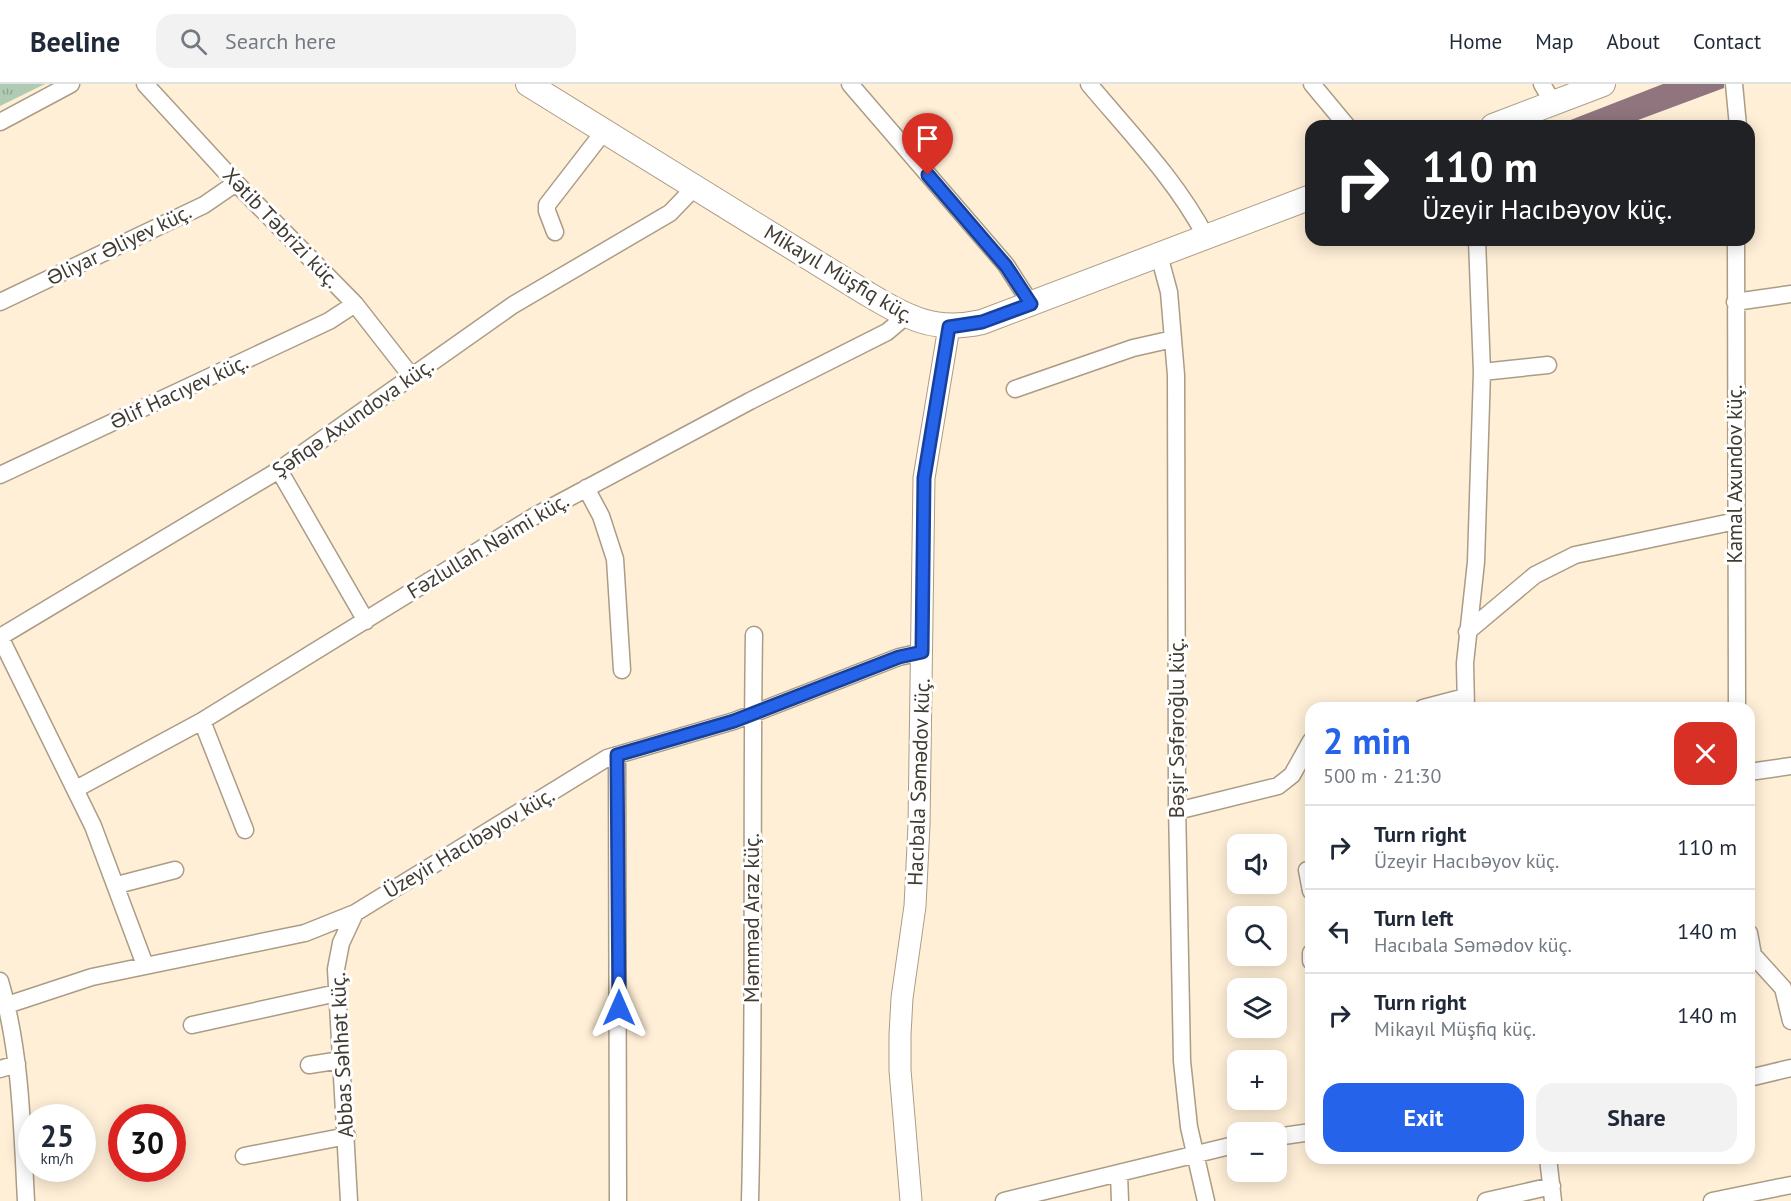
<!DOCTYPE html>
<meta charset="utf-8">
<style>
:root{--surface:#fff;--page:#f2f2f3;--text:#1f2937;--muted:#747a83;--line:#e0e1e3;--accent:#2563eb}
body{margin:0;font-family:"PT Sans",sans-serif;background:var(--page);color:var(--text);height:100vh;display:flex;flex-direction:column;font-size:22px;white-space:nowrap}
*{box-sizing:border-box;margin:0}
p{font-size:20px;color:var(--muted)}
.icon{flex:none;width:33px;height:33px;fill:none;stroke:currentColor;stroke-width:2;stroke-linecap:round;stroke-linejoin:round}
.map{position:relative;flex:1;overflow:hidden}
.details{position:absolute;left:1305px;top:618px;width:450px;height:462px;display:flex;flex-direction:column;background:var(--surface);border-radius:18px;box-shadow:0 3px 15px #0003}
.details>*{flex:none}
.banner{position:absolute;left:1305px;top:36px;width:450px;height:126px;border-radius:18px;box-shadow:0 3px 15px #0003;background:#202124;color:#fff;overflow:hidden}
.controls{position:absolute;left:1227px;top:750px;display:grid;gap:12px}
.controls a{display:grid;place-items:center;width:60px;height:60px;border-radius:12px;background:var(--surface);box-shadow:0 3px 15px #0003;font-size:30px}
.speed{position:absolute;left:18px;top:1020px;display:flex;gap:12px;font-size:30px;font-weight:700;text-align:center}
.speed>*{display:grid;place-content:center;width:78px;height:78px;border-radius:50%;background:var(--surface);box-shadow:0 3px 15px #0003;line-height:1}
.speed small{font-size:15px;font-weight:400}
.speed .limit{border:9px solid #d22;background:#fff;color:#111}
.pin{position:absolute;display:grid;place-items:center;width:51px;height:51px;color:#fff;margin:-62px -26px;border-radius:50% 50% 50% 0;rotate:-45deg;box-shadow:0 0 6px #0007}
.pin .icon{rotate:45deg}
.me{position:absolute;width:66px;margin:-33px;rotate:0deg;stroke-linejoin:round;filter:drop-shadow(0 0 4px #0008)}
.turn{display:flex;align-items:center;gap:21px;height:126px;padding:0 18px;font-size:27px}
.turn .icon{width:78px;height:78px;stroke-width:2.5}
.turn b{display:block;font-size:42px;line-height:51px}
.round{display:grid;place-items:center;flex:none;width:63px;height:63px;border-radius:18px;background:var(--page)}
.overview{display:flex;align-items:center;justify-content:space-between;height:102px;padding:0 18px}
h1{font-size:36px;font-weight:600;line-height:45px;color:var(--accent)}
.button{display:flex;gap:12px;margin-top:auto;padding:12px 18px}
.button a{flex:1;height:69px;border-radius:18px;background:var(--accent);color:#fff;font-size:24px;font-weight:600;line-height:69px;text-align:center}
.button a+a{background:var(--page);color:var(--text)}
ul{padding:0;list-style:none}
li{display:flex;align-items:center;gap:18px;height:84px;padding:0 18px;border-top:2px solid var(--line)}
li div{flex:1}
li b{display:block;font-size:22px}
li em{font-style:normal}
header{display:flex;align-items:center;gap:36px;box-sizing:border-box;height:84px;padding:0 30px;background:var(--surface);border-bottom:2px solid var(--line)}
header strong{font-size:28px}
nav{display:flex;gap:33px;margin-inline-start:auto;font-size:21px}
.search{width:420px;height:54px;background:var(--page);display:flex;align-items:center;gap:15px;box-sizing:border-box;padding:0 21px;border-radius:18px;color:var(--muted);font-size:22px}
.map>svg:first-child{display:block}
</style>
<header>
<strong>Beeline</strong>
<div class="search"><svg class="icon" aria-label="search" viewBox="0 0 24 24"><circle cx="10" cy="10" r="6"/><path d="M15 15l6 6"/></svg>Search here</div>
<nav><a>Home</a><a>Map</a><a>About</a><a>Contact</a></nav>
</header>
<div class="map">
<svg width="1791" height="1117" viewBox="0 0 1791 1117">
<defs>
<pattern id="park-tufts" width="24" height="20" patternUnits="userSpaceOnUse" patternTransform="scale(1.5)"><rect width="24" height="20" fill="#afcbb4"/><path d="M3 7l-1-3M5 7V3M7 7l1-3M15 17l-1-3M17 17v-4M19 17l1-3" fill="none" stroke="#90a693"/></pattern>
</defs>
<rect width="100%" height="100%" fill="#ffefd7"/>
<path fill="url(#park-tufts)" d="M0 0H45L0 22Z"/>
<path fill="#90757e" d="M1663 0H1724V4L1622 42H1555Z"/>
<g fill="none" stroke-linecap="round" stroke-linejoin="round">
<defs>
<path id="minor" d="M145 0 236 99 355 220 412 293
M850 0 1006 181 1031 220
M1089 0C1130 49 1176 96 1206 153
M1312 0 1347 42
M1542 0 1553 19
M1734 0 1738 42
M0 38 71 0
M555 148 547 127V121L605 46
M1736 156 1737 624
M1159 171 1169 208 1176 291 1177 720 1182 977 1189 1043 1206 1117
M0 218 204 121 236 99
M1735 218 1791 210
M1482 288 1548 281
M1015 305 1133 264 1173 255
M279 386 366 537
M0 391 329 237 355 220
M586 404 601 432 615 475 622 586
M1467 548 1535 491 1575 471 1736 437
M0 553 279 386 513 221 670 129 696 102
M0 553 93 742 145 881
M1423 624 1465 613
M1466 624 1465 579 1476 478 1482 288 1477 156
M202 637 245 746
M617 671 618 1117
M1749 688 1791 682
M76 705 202 637 533 433 750 317 887 248 906 232
M1177 727 1278 702 1292 691 1311 657
M1307 786 1311 807
M117 801 175 786
M1749 849 1753 871 1783 904 1791 937
M1311 869V877
M0 897C21 968 22 1043 26 1117
M7 921 92 893 305 849 355 829 607 674 734 637 899 573 922 568
M192 941 337 909
M309 981 341 976
M0 985 17 980
M1749 994 1791 984
M1276 1053 1311 1048
M244 1072 347 1052
M1548 1074 1553 1117
M1119 1090 1120 1117
M349 1117 336 885 341 859 355 829
M750 1117C755 929 751 740 754 551
M1004 1117 1238 1060
M1486 1117 1552 1102
M1712 1117 1791 1101"/>
<path id="tertiary" d="M911 1117 900 986V951L902 914 915 822 919 741 924 394 949 243"/>
<path id="secondary" d="M528 0 866 209C907 233 933 249 982 238L1311 113
M1493 42 1603 0"/>
</defs>
<use href="#minor" stroke="#ab9c86" stroke-width="19"/>
<use href="#tertiary" stroke="#ab9c86" stroke-width="23"/>
<use href="#secondary" stroke="#ab9c86" stroke-width="26"/>
<use href="#minor" stroke="#fff" stroke-width="16"/>
<use href="#tertiary" stroke="#fff" stroke-width="21"/>
<use href="#secondary" stroke="#fff" stroke-width="24"/>
</g>
<g fill="none" stroke-linecap="round" stroke-linejoin="round">
<defs>
<path id="route" d="M619 924 617 671 734 637 899 573 922 568 924 394 949 243 982 238 1031 220 1006 182 928 91"/>
</defs>
<use href="#route" stroke="#184099" stroke-width="15"/>
<use href="#route" stroke="#2563eb" stroke-width="10"/>
</g>
<g text-anchor="middle" stroke-width="6" stroke-linejoin="round" paint-order="stroke">
<g font-size="21" fill="#413b31" stroke="#fff">
<text transform="translate(281 144) rotate(46)" y="7">Xətib Təbrizi küç.</text>
<text transform="translate(119 161) rotate(-26)" y="7">Əliyar Əliyev küç.</text>
<text transform="translate(839 190) rotate(31)" y="7">Mikayıl Müşfiq küç.</text>
<text transform="translate(179 308) rotate(-25)" y="7">Əlif Hacıyev küç.</text>
<text transform="translate(353 334) rotate(-35)" y="7">Şəfiqə Axundova küç.</text>
<text transform="translate(1735 390) rotate(-90)" y="7">Kamal Axundov küç.</text>
<text transform="translate(488 462) rotate(-31)" y="7">Fəzlullah Nəimi küç.</text>
<text transform="translate(1177 644) rotate(-90)" y="7">Bəşir Səfəroğlu küç.</text>
<text transform="translate(919 698) rotate(-88)" y="7">Hacıbala Səmədov küç.</text>
<text transform="translate(469 759) rotate(-31)" y="7">Üzeyir Hacıbəyov küç.</text>
<text transform="translate(752 834) rotate(-90)" y="7">Məmməd Araz küç.</text>
<text transform="translate(342 971) rotate(-93)" y="7">Abbas Səhhət küç.</text>
</g>
</g>
</svg>
<div class="controls">
<a><svg class="icon" aria-label="sound" viewBox="0 0 24 24"><path d="M4 9h4l5-4v14l-5-4H4zM17 9q2 3 0 6"/></svg></a>
<a><svg class="icon" aria-label="search" viewBox="0 0 24 24"><circle cx="10" cy="10" r="6"/><path d="M15 15l6 6"/></svg></a>
<a><svg class="icon" aria-label="layers" viewBox="0 0 24 24"><path d="M12 4l9 5-9 5-9-5zM3 14l9 5 9-5"/></svg></a>
<a>+</a>
<a>−</a>
</div>
<div class="speed"><div>25<small>km/h</small></div><div class="limit">30</div></div>
<div class="pin" style="left:928px;top:91px;background:#d93025"><svg class="icon" aria-label="arrive" viewBox="0 0 24 24"><path d="M6 21V4h12l-3 4 3 4H6"/></svg></div>
<svg class="me" style="left:619px;top:924px" viewBox="-20 -20 40 40"><path d="M0-17L14 15 0 8-14 15z" fill="#2563eb" stroke="#fff" stroke-width="4"/></svg>
<div class="banner">
<div class="turn"><svg class="icon" aria-label="right" viewBox="0 0 24 24"><path d="M7 20v-9h11M14 6l5 5-5 5"/></svg><div><b>110 m</b>Üzeyir Hacıbəyov küç.</div></div>
</div>
<section class="details">
<div class="overview"><div><h1>2 min</h1><p>500 m · 21:30</p></div><a class="round" style="background:#d93025;color:#fff"><svg class="icon" aria-label="close" viewBox="0 0 24 24"><path d="M6 6l12 12M18 6L6 18"/></svg></a></div>
<ul>
<li><svg class="icon" aria-label="right" viewBox="0 0 24 24"><path d="M7 20v-9h11M14 6l5 5-5 5"/></svg><div><b>Turn right</b><p>Üzeyir Hacıbəyov küç.</p></div><em>110 m</em></li>
<li><svg class="icon" aria-label="left" viewBox="0 0 24 24"><path d="M17 20v-9H6M10 6l-5 5 5 5"/></svg><div><b>Turn left</b><p>Hacıbala Səmədov küç.</p></div><em>140 m</em></li>
<li><svg class="icon" aria-label="right" viewBox="0 0 24 24"><path d="M7 20v-9h11M14 6l5 5-5 5"/></svg><div><b>Turn right</b><p>Mikayıl Müşfiq küç.</p></div><em>140 m</em></li>
</ul>
<div class="button"><a>Exit</a><a>Share</a></div>
</section>
</div>
